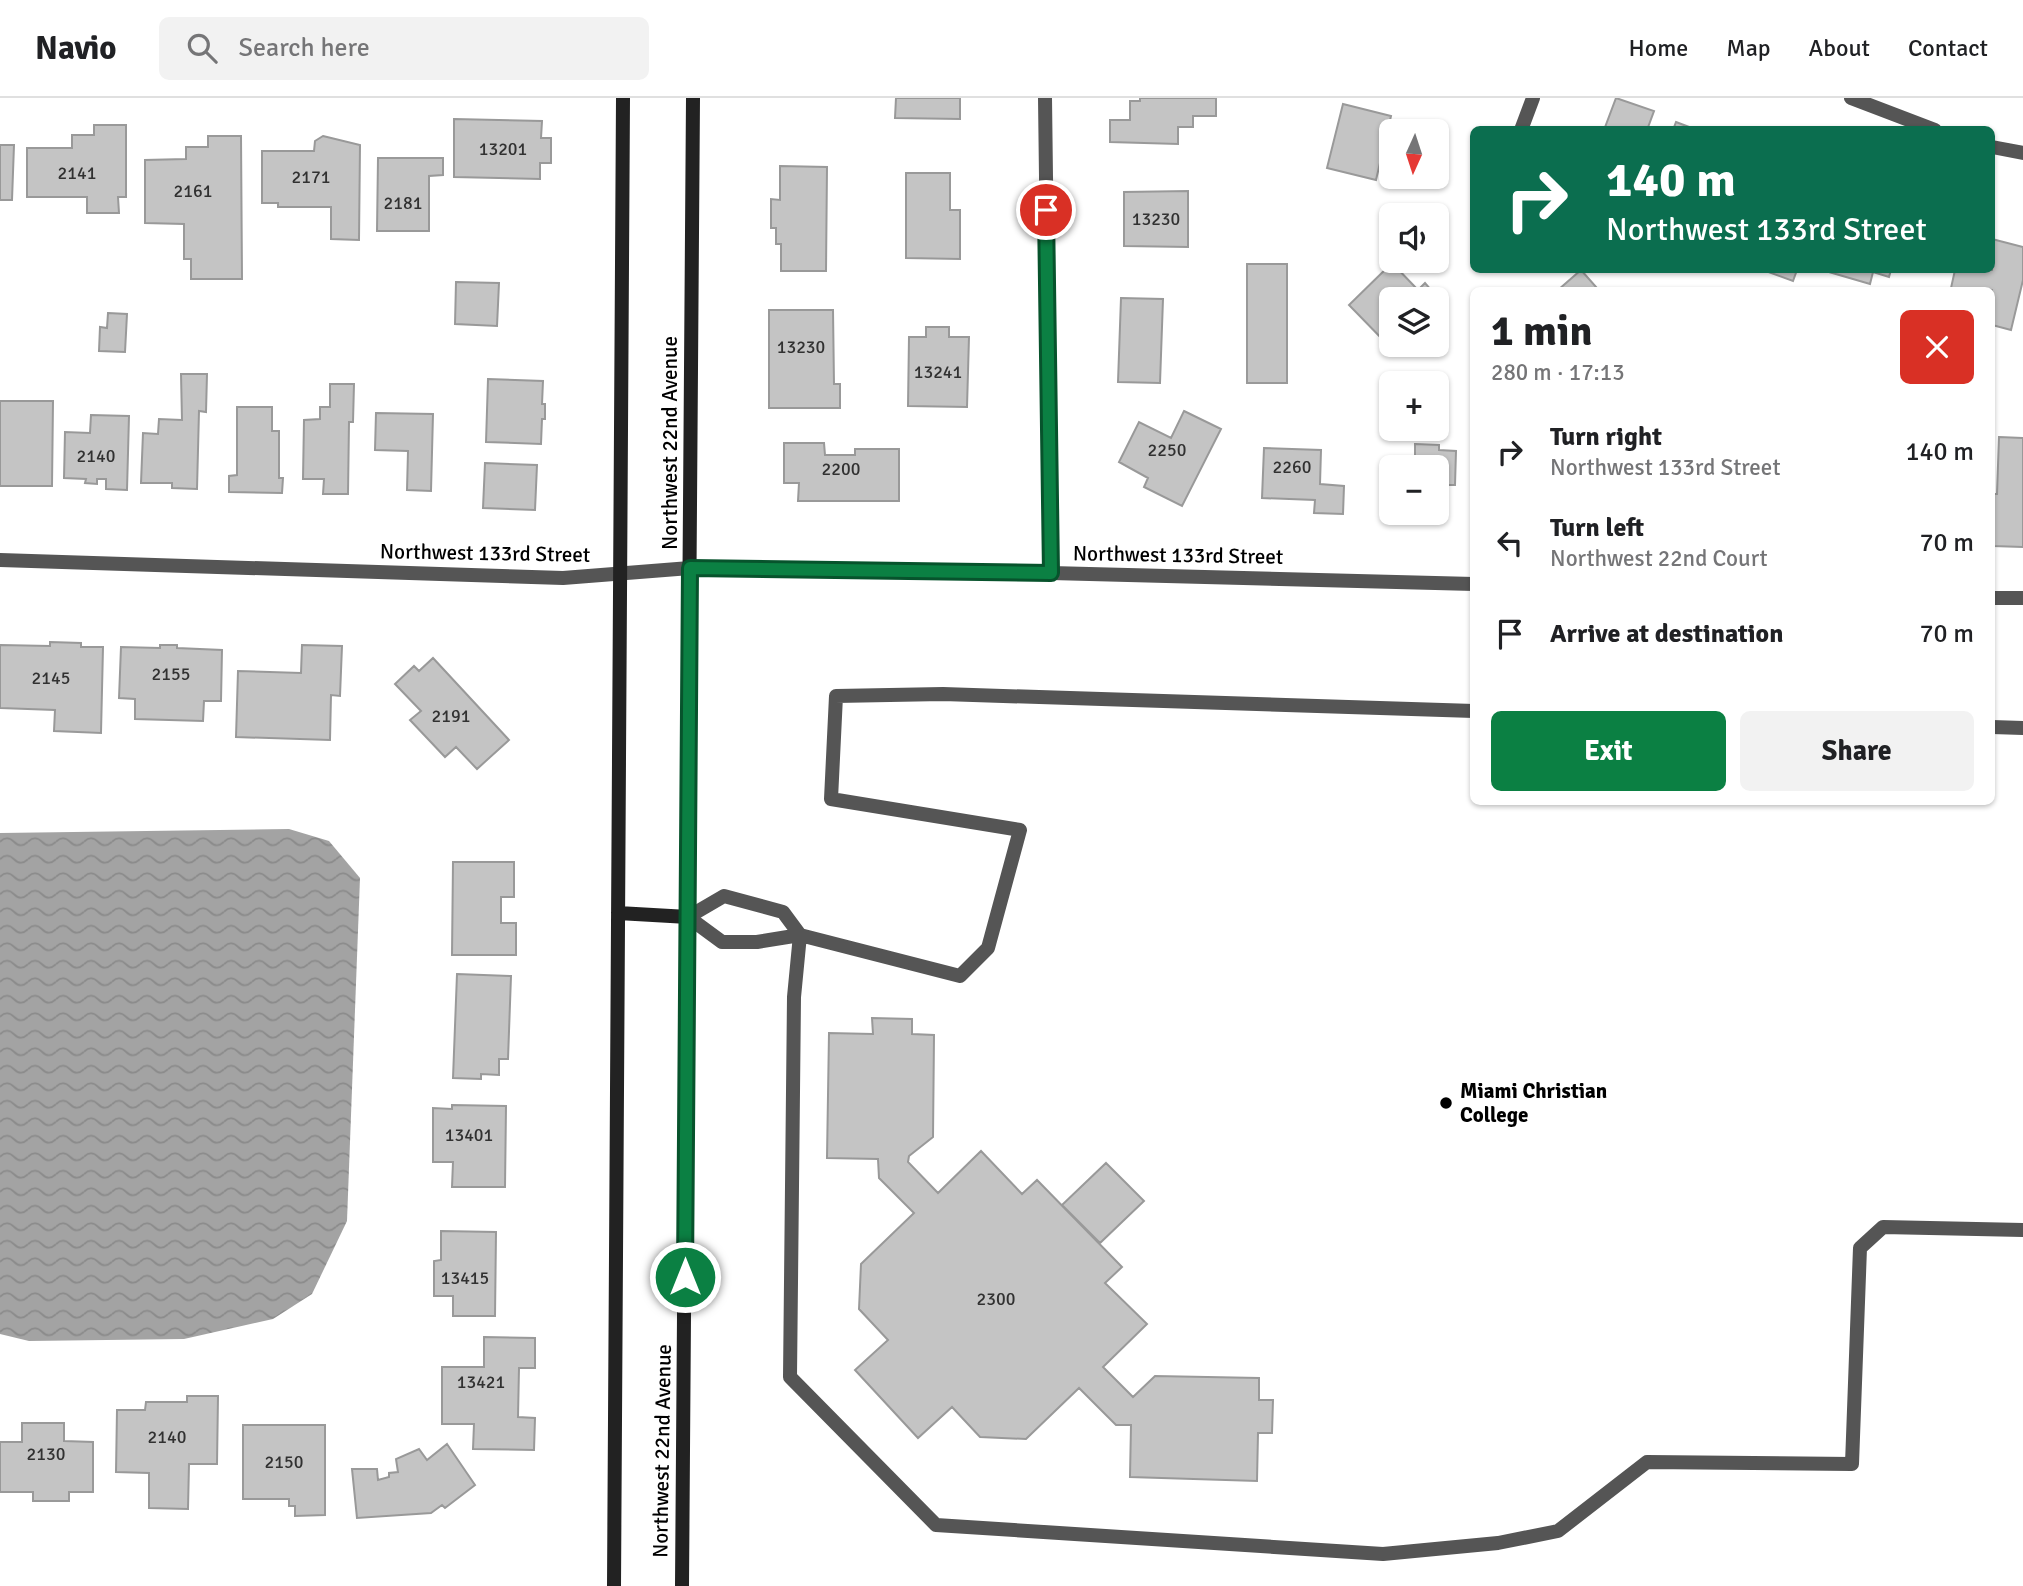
<!DOCTYPE html>
<meta charset="utf-8">
<style>
:root{--surface:#fff;--page:#f2f2f2;--text:#202124;--muted:#757577;--line:#e0e0e0;--accent:#0b8043}
body{margin:0;font-family:Signika,sans-serif;background:var(--page);color:var(--text);height:100vh;display:flex;flex-direction:column;font-size:26px;white-space:nowrap}
*{box-sizing:border-box;margin:0}
p{font-size:23px;color:var(--muted)}
.icon{flex:none;width:38px;height:38px;fill:none;stroke:currentColor;stroke-width:2;stroke-linecap:round;stroke-linejoin:round}
.map{position:relative;flex:1;overflow:hidden}
.drawer{position:absolute;left:1470px;top:189px;width:525px;height:518px;display:flex;flex-direction:column;background:var(--surface);border-radius:10px;box-shadow:0 2px 5px #0004}
.drawer>*{flex:none}
.top-card{position:absolute;left:1470px;top:28px;width:525px;height:147px;border-radius:10px;box-shadow:0 2px 5px #0004;background:#0b6e4f;color:#fff;overflow:hidden}
.needle{width:46px;rotate:183deg}
.controls{position:absolute;left:1379px;top:21px;display:grid;gap:14px}
.controls a{display:grid;place-items:center;width:70px;height:70px;border-radius:10px;background:var(--surface);box-shadow:0 2px 5px #0004;font-size:35px}
.pin{position:absolute;display:grid;place-items:center;width:60px;height:60px;color:#fff;margin:-30px;border:4px solid #fff;border-radius:50%;box-shadow:0 2px 7px #0007}
.me{position:absolute;width:77px;margin:-38px;rotate:0deg;stroke-linejoin:round;filter:drop-shadow(0 0 5px #0008)}
.turn{display:flex;align-items:center;gap:24px;height:147px;padding:0 21px;font-size:32px}
.turn .icon{width:91px;height:91px;stroke-width:2.5}
.turn b{display:block;font-size:49px;line-height:60px}
.round{display:grid;place-items:center;flex:none;width:74px;height:74px;border-radius:10px;background:var(--page)}
.summary{display:flex;align-items:center;justify-content:space-between;height:119px;padding:0 21px}
h1{font-size:42px;font-weight:800;line-height:52px}
.action{display:flex;gap:14px;margin-top:auto;padding:14px 21px}
.action a{flex:1;height:80px;border-radius:10px;background:var(--accent);color:#fff;font-size:28px;font-weight:800;line-height:80px;text-align:center}
.action a+a{background:var(--page);color:var(--text)}
ul{padding:0;list-style:none}
li{display:flex;align-items:center;gap:21px;height:91px;padding:0 21px}
li div{flex:1}
li b{display:block;font-size:26px}
li em{font-style:normal}
header{display:flex;align-items:center;gap:42px;box-sizing:border-box;height:98px;padding:0 35px;background:var(--surface);border-bottom:2px solid var(--line)}
header strong{font-size:33px}
nav{display:flex;gap:38px;margin-inline-start:auto;font-size:24px}
.search{width:490px;height:63px;background:var(--page);display:flex;align-items:center;gap:18px;box-sizing:border-box;padding:0 24px;border-radius:10px;color:var(--muted);font-size:26px}
.map>svg:first-child{display:block}
</style>
<header>
<strong>Navio</strong>
<div class="search"><svg class="icon" aria-label="search" viewBox="0 0 24 24"><circle cx="10" cy="10" r="6"/><path d="M15 15l6 6"/></svg>Search here</div>
<nav><a>Home</a><a>Map</a><a>About</a><a>Contact</a></nav>
</header>
<div class="map">
<svg width="2023" height="1488" viewBox="0 0 2023 1488">
<defs>
<pattern id="water-waves" width="16" height="10" patternUnits="userSpaceOnUse" patternTransform="scale(1.75)"><rect width="16" height="10" fill="#a3a3a3"/><path d="M0 5q4-4 8 0t8 0" fill="none" stroke="#8b8b8b"/></pattern>
</defs>
<rect width="100%" height="100%" fill="#fff"/>
<path fill="url(#water-waves)" d="M289 731 329 743 360 780 347 1123 312 1196 273 1221 184 1241 29 1243 0 1236V735Z"/>
<path fill="#c4c4c4" stroke="#999" stroke-width="2" d="M896 0H960V21L895 20Z
M1140 0H1216V18H1193V29H1178V46L1110 44V22H1130V3H1140Z
M1616 0 1654 13 1647 32H1604Z
M1343 6 1391 18 1376 82 1327 70Z
M454 21 542 23 541 40H551V65H540V81L454 79Z
M1676 24 1697 32H1673Z
M94 27H126V99H118L119 115H87V99H27V50H72V37H94Z
M208 38H241L242 181H191V161H184V126L145 125V62L186 61V49H208Z
M323 38 360 47 359 142 331 141V109H278V105H262V53H314L315 43Z
M0 47H14L12 102H0Z
M378 60H443V77L429 78V133H377Z
M780 68 827 69 826 173H781V146H776V130H771V101L780 102Z
M906 75H950V112H960V161L906 160Z
M1188 93V149L1124 148V94Z
M1992 141 2023 149V182L2011 232 1992 227V192L1951 190 1955 172H1992Z
M1392 165 1418 192 1425 185 1438 200 1391 201V246L1389 248 1349 207Z
M1247 166H1287V285H1247Z
M1581 172 1597 190 1594 192H1558Z
M1763 172H1797L1793 183Z
M1822 172H1891L1889 179 1873 174 1870 186Z
M456 184 499 185 497 228 455 226Z
M1121 200 1163 201 1160 285 1118 284Z
M769 212H833L834 286H840V310H769Z
M1437 213 1446 223 1437 231Z
M108 215 127 216 125 254 99 253 100 229 107 230Z
M926 229H949V239H969L967 309 908 308 909 239H926Z
M181 276H207L206 314 199 313 197 391 172 390V385H141L143 335 158 336 159 321 182 322Z
M488 281 543 283 542 306H545V321H542L541 346 486 344Z
M330 286H354L353 324H349L348 396H323L324 381H303L304 322 320 321V309H330Z
M0 303H53L52 388H0Z
M237 309H272V333H279V380H283L282 395 229 394V378L237 377Z
M1184 313 1221 331 1182 408 1144 389 1148 380 1119 364 1139 324 1171 340Z
M376 315 433 316 431 393 407 392 408 353 375 352Z
M91 317 129 318 127 392 106 391V381H97V386L85 385 86 381 64 380 65 334 90 335Z
M1999 339 2023 340V449L1993 448 1992 396H1997Z
M784 345H824L825 357H855V351H899V403H798L799 385H784Z
M1415 346 1439 347V352L1456 353 1455 387H1437V389V369H1391V402H1384L1385 360 1415 361Z
M1264 350 1321 352 1320 386 1344 388 1343 416 1314 415 1315 402 1262 400Z
M485 365 537 367 535 412 483 410Z
M50 544 81 545V549H103L101 635 54 633 55 612 0 610V547L50 548Z
M160 547H177V550L222 552 221 603H204L203 623 135 621V601L119 600 121 549 160 550Z
M302 547 342 548 340 598 331 597 330 642 236 639 238 573 301 575Z
M433 560 509 642 477 671 456 649 445 659 410 622 421 613 395 586 414 568 419 573Z
M453 764H514V799H501V825H516V857H452Z
M457 876 511 878 508 961H499V977L481 976V981L453 980Z
M872 920 912 921V936L934 937 933 1039 909 1058 908 1064 938 1095 981 1053 1022 1096 1037 1082 1122 1169 1105 1185 1147 1226 1103 1269 1133 1299 1155 1278 1259 1280V1302H1273L1272 1335H1258L1257 1383 1130 1379 1131 1327H1116L1079 1290 1026 1341 980 1339 952 1309 918 1340 855 1272 888 1242 859 1211 861 1166 914 1115 879 1080 878 1061 827 1060 829 935 873 936Z
M452 1007 506 1008 505 1089H452L453 1064H433V1010L452 1011Z
M1106 1065 1144 1103 1100 1145 1062 1107Z
M441 1133 496 1134 495 1218H453V1198H434V1163L441 1162Z
M484 1239 535 1240V1270H519L518 1319 535 1320 534 1352 473 1351 474 1326H442V1269H484Z
M187 1298H218L217 1366H189L188 1411 149 1410V1375L116 1374 117 1312H145L146 1304H187Z
M22 1325H64V1343L93 1344V1394H69V1403H33V1394H0V1344H22Z
M243 1327H325V1417L295 1418V1408H289V1401H243Z
M447 1346 475 1387 445 1410 442 1407 431 1415 357 1420 352 1371H377L378 1382 389 1379V1375L398 1374 396 1361 419 1351 427 1362Z"/>
<g fill="none" stroke-linecap="round" stroke-linejoin="round">
<path stroke="#555" stroke-width="14" d="M1474 613 943 596 836 598 831 701 1020 732 988 850 960 878 800 837 794 899 790 1279 936 1427 1383 1456 1498 1445 1558 1433 1647 1364 1852 1366 1860 1150 1883 1129 2023 1132
M1992 629 2023 630
M724 798 783 814 800 837 757 844H722L688 819Z"/>
<path stroke="#555" stroke-width="14" d="M1045 0 1051 475
M1851 0 1935 32
M1521 32 1533 0
M1992 49 2023 55
M0 462 563 480 690 470 1051 475 1474 486
M1992 500H2023"/>
<path stroke="#222" stroke-width="14" d="M618 815 688 819
M614 1488 623 0
M682 1488 693 0"/>
</g>
<g fill="none" stroke-linecap="round" stroke-linejoin="round">
<defs>
<path id="route" d="M685 1179 690 470 1051 475 1046 112"/>
</defs>
<use href="#route" stroke="#07532c" stroke-width="18"/>
<use href="#route" stroke="#0b8043" stroke-width="12"/>
</g>
<circle fill="#000" stroke="#fff" stroke-width="2.5" cx="1446" cy="1005" r="7"/>
<g text-anchor="middle" stroke-width="5" stroke-linejoin="round" paint-order="stroke">
<g font-size="18" fill="#313131">
<text x="503" y="57">13201</text>
<text x="77" y="81">2141</text>
<text x="311" y="85">2171</text>
<text x="193" y="99">2161</text>
<text x="403" y="111">2181</text>
<text x="1156" y="127">13230</text>
<text x="801" y="255">13230</text>
<text x="938" y="280">13241</text>
<text x="1167" y="358">2250</text>
<text x="96" y="364">2140</text>
<text x="1292" y="375">2260</text>
<text x="841" y="377">2200</text>
<text x="171" y="582">2155</text>
<text x="51" y="586">2145</text>
<text x="451" y="624">2191</text>
<text x="469" y="1043">13401</text>
<text x="465" y="1186">13415</text>
<text x="996" y="1207">2300</text>
<text x="481" y="1290">13421</text>
<text x="167" y="1345">2140</text>
<text x="46" y="1362">2130</text>
<text x="284" y="1370">2150</text>
</g>
<g font-size="21" fill="#000" stroke="#fff">
<text transform="translate(670 345) rotate(-90)" y="7">Northwest 22nd Avenue</text>
<text transform="translate(485 455) rotate(1)" y="7">Northwest 133rd Street</text>
<text transform="translate(1178 457) rotate(1)" y="7">Northwest 133rd Street</text>
<text transform="translate(662 1353) rotate(-89)" y="7">Northwest 22nd Avenue</text>
</g>
<g font-size="21" font-weight="bold" fill="#000" stroke="#fff" text-anchor="start">
<text x="1460" y="1000">Miami Christian<tspan x="1460" dy="24">College</tspan></text>
</g>
</g>
</svg>
<div class="controls">
<a><svg class="needle" viewBox="-14 -14 28 28"><path d="M0-13l5 13h-10z" fill="#e53935"/><path d="M0 13l5-13h-10z" fill="#757577"/></svg></a>
<a><svg class="icon" aria-label="sound" viewBox="0 0 24 24"><path d="M4 9h4l5-4v14l-5-4H4zM17 9q2 3 0 6"/></svg></a>
<a><svg class="icon" aria-label="layers" viewBox="0 0 24 24"><path d="M12 4l9 5-9 5-9-5zM3 14l9 5 9-5"/></svg></a>
<a>+</a>
<a>−</a>
</div>
<div class="pin" style="left:1046px;top:112px;background:#d93025"><svg class="icon" aria-label="arrive" viewBox="0 0 24 24"><path d="M6 21V4h12l-3 4 3 4H6"/></svg></div>
<svg class="me" style="left:685px;top:1179px" viewBox="-20 -20 40 40"><circle r="17" fill="#0b8043" stroke="#fff" stroke-width="3"/><path d="M0-11L8 9 0 5-8 9z" fill="#fff"/></svg>
<div class="top-card">
<div class="turn"><svg class="icon" aria-label="right" viewBox="0 0 24 24"><path d="M7 20v-9h11M14 6l5 5-5 5"/></svg><div><b>140 m</b>Northwest 133rd Street</div></div>
</div>
<section class="drawer">
<div class="summary"><div><h1>1 min</h1><p>280 m · 17:13</p></div><a class="round" style="background:#d93025;color:#fff"><svg class="icon" aria-label="close" viewBox="0 0 24 24"><path d="M6 6l12 12M18 6L6 18"/></svg></a></div>
<ul>
<li><svg class="icon" aria-label="right" viewBox="0 0 24 24"><path d="M7 20v-9h11M14 6l5 5-5 5"/></svg><div><b>Turn right</b><p>Northwest 133rd Street</p></div><em>140 m</em></li>
<li><svg class="icon" aria-label="left" viewBox="0 0 24 24"><path d="M17 20v-9H6M10 6l-5 5 5 5"/></svg><div><b>Turn left</b><p>Northwest 22nd Court</p></div><em>70 m</em></li>
<li><svg class="icon" aria-label="arrive" viewBox="0 0 24 24"><path d="M6 21V4h12l-3 4 3 4H6"/></svg><div><b>Arrive at destination</b></div><em>70 m</em></li>
</ul>
<div class="action"><a>Exit</a><a>Share</a></div>
</section>
</div>
